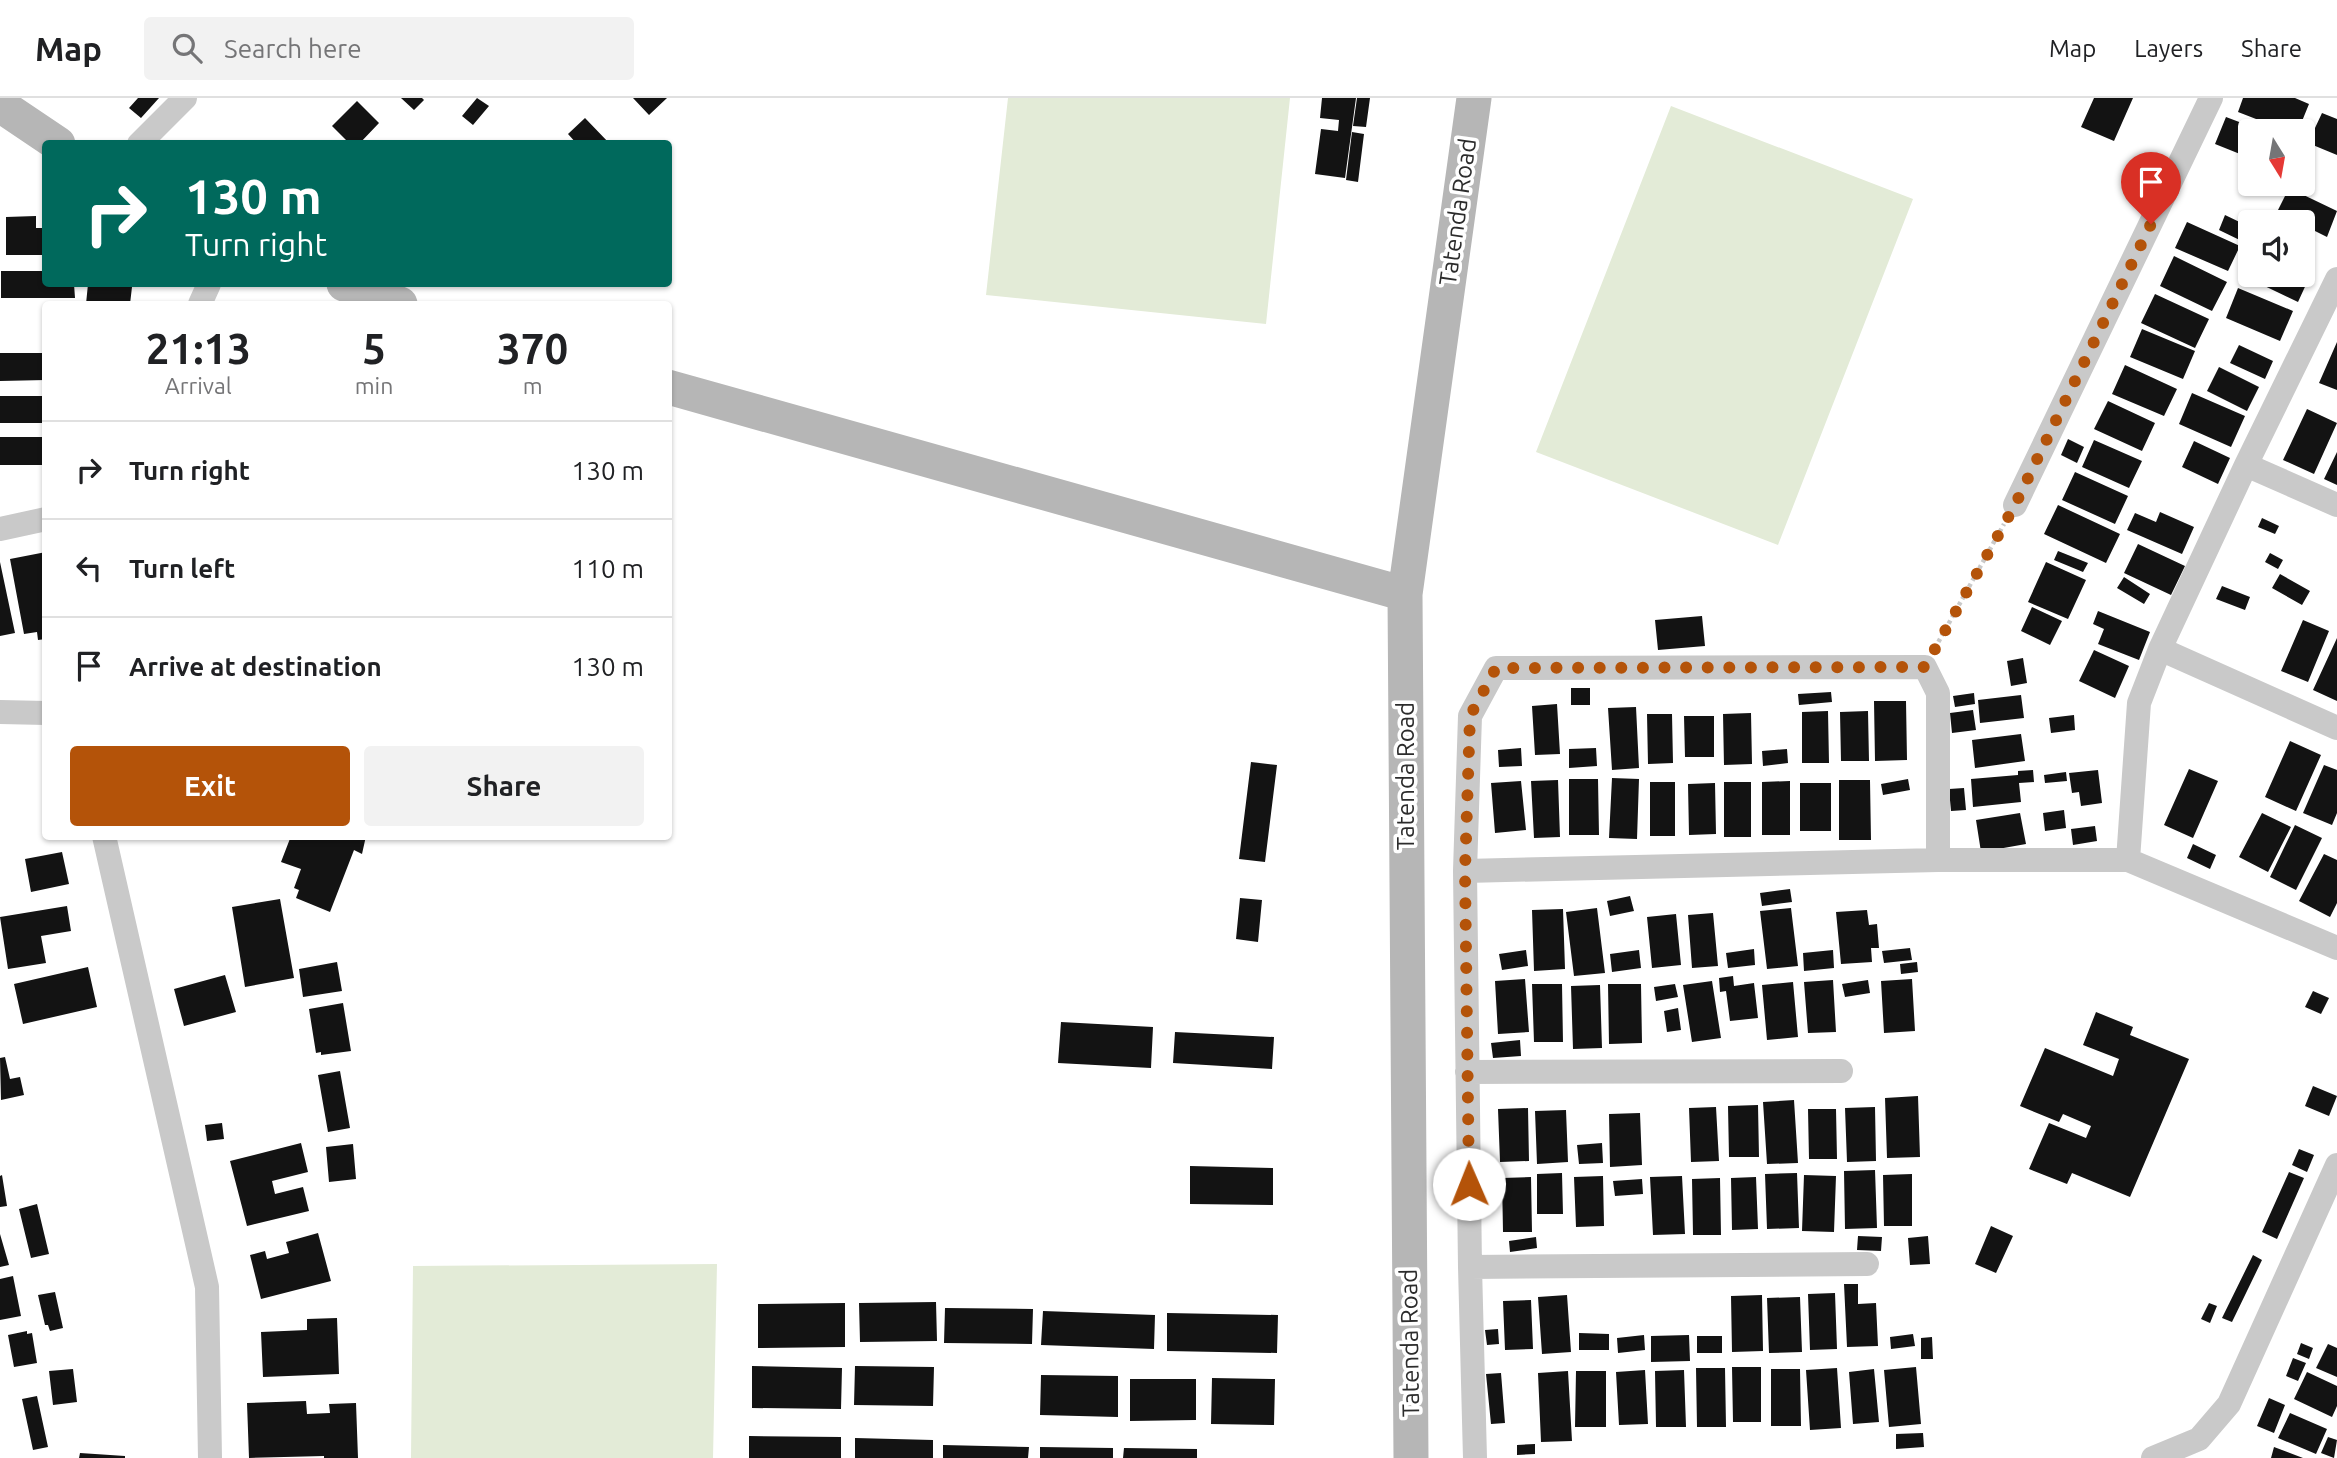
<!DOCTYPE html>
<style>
:root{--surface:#fff;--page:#f2f2f2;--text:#202124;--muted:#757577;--line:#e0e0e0;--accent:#b45309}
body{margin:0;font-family:Ubuntu,sans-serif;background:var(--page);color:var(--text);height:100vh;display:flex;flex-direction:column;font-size:26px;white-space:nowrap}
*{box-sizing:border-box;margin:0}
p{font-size:23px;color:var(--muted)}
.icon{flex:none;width:38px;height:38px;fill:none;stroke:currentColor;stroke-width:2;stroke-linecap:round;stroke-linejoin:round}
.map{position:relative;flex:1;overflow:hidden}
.drawer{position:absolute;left:42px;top:203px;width:630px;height:539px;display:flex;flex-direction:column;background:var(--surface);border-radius:7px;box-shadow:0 2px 5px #0004}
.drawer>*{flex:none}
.banner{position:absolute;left:42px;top:42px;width:630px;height:147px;border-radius:7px;box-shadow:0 2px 5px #0004;background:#00695c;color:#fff;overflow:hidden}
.needle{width:46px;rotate:169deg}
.tools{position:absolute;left:2238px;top:21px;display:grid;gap:14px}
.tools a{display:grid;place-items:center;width:77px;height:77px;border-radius:7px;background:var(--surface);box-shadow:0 2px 5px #0004;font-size:35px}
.pin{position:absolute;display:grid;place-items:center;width:60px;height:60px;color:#fff;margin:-72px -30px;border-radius:50% 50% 50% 0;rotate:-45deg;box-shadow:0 0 7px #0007}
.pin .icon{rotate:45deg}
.me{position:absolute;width:77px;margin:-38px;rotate:359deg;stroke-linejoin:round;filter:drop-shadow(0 0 5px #0008)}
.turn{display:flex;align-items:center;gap:24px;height:147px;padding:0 28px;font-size:32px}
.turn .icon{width:91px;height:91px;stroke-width:2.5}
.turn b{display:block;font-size:49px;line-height:60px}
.eta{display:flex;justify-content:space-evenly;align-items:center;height:119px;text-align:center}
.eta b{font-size:42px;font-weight:700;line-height:49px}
.cta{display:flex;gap:14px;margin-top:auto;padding:14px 28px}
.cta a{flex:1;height:80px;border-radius:7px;background:var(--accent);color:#fff;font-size:28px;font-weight:700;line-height:80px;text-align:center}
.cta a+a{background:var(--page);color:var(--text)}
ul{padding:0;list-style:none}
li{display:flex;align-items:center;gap:21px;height:98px;padding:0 28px;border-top:2px solid var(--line)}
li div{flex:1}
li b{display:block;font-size:26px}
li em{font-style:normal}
header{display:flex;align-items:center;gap:42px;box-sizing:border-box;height:98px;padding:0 35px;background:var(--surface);border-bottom:2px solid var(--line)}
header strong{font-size:33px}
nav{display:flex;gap:38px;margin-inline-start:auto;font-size:24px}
.search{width:490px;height:63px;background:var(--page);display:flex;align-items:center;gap:18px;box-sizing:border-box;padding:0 24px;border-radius:7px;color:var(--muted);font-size:26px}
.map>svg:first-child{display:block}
</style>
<header>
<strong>Map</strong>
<div class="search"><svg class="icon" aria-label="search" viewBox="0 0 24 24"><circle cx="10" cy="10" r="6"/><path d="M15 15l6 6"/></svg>Search here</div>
<nav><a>Map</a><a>Layers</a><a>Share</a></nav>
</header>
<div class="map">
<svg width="2337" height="1360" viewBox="0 0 2337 1360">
<rect width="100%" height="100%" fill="#fff"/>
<path fill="#e3ebd7" d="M1008 0H1290L1266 226 986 197Z
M1671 8 1913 101 1778 447 1536 354Z
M717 1166 713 1360H411L413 1168Z"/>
<path fill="#131313" d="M138 0H159L141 20 129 10Z
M401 0H422L424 2 414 12Z
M477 0 489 8 473 27 462 18Z
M633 0H667L649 17Z
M1322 0H1356L1345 80 1315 76 1321 31 1338 33 1339 22 1320 20Z
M1357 0H1370L1366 29 1353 28Z
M2094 0H2133L2114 43 2081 29Z
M2243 0H2295L2309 6 2298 33H2287L2238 14Z
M357 3 379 25 359 46H350L332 28Z
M2322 15 2337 21V57L2308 45Z
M2226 19 2263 33H2250V60L2215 46Z
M585 20 610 46H577L568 36Z
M1352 34 1364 36 1358 84 1346 82Z
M2289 90 2337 113 2327 139 2303 127V124H2298L2277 114Z
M2225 117 2250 129V147L2219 132Z
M36 118V130H46V157H6V119Z
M2187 124 2240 148 2228 173 2175 150Z
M2174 158 2227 184 2212 213 2160 188Z
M1 173H46V186H74L75 200H1Z
M2252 177H2302L2309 180 2298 204 2250 181Z
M88 186 132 189 130 206H86Z
M2238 190 2293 213 2280 243 2226 220Z
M2155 196 2209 221 2195 250 2141 225Z
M2142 231 2195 253 2183 281 2130 259Z
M2337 244V292L2319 285Z
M2239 247 2273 263 2265 281 2230 265Z
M0 255H46V282L0 283Z
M2125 267 2177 291 2164 318 2112 296Z
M2219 269 2259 289 2247 313 2207 293Z
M2192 295 2245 318 2231 349 2179 326Z
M0 298H46V325H0Z
M2108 303 2155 325 2142 353 2094 331Z
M2307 311 2337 325 2314 376 2283 362Z
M0 339H46V367H0Z
M2068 341 2084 349 2077 365 2061 357Z
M2094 342 2142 363 2129 390 2082 369Z
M2194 343 2230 360 2218 386 2182 369Z
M2337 354V387L2324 381Z
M2075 374 2128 398 2115 426 2062 402Z
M2058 407 2120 436 2106 465 2044 436Z
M2160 414 2194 429 2182 456 2127 432 2135 415 2156 424Z
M2262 420 2279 428 2275 436 2258 429Z
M2138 446 2185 468 2171 497 2124 475Z
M2058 453 2088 465 2083 474 2054 462Z
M46 454V541L38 542 37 534 24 536 10 461Z
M2270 455 2283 462 2278 471 2265 464Z
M0 464 15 535 0 538Z
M2046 464 2086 482 2068 521 2028 504Z
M2280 476 2310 493 2302 507 2272 490Z
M2124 479 2150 496 2144 506 2117 490Z
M2222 488 2250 499 2245 512 2216 501Z
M2032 509 2062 523 2050 547 2021 533Z
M2098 513 2150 534 2139 562 2098 546 2104 531 2093 526Z
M1702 518 1705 548 1658 552 1655 522Z
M2303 522 2329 533 2308 584 2281 573Z
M2337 540V603L2313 592Z
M2094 552 2129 568 2115 600 2079 583Z
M2023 560 2027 585 2011 588 2007 563Z
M1571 590H1590V607H1571Z
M1831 594 1832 604 1799 607 1798 596Z
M1974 595 1975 606 1955 609 1953 598Z
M2021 597 2024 620 1980 625 1978 602Z
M1874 603H1906L1907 662 1875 663Z
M1557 606 1560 656 1535 657 1532 608Z
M1636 609 1639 670 1612 672 1608 610Z
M1973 612 1976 632 1952 635 1950 615Z
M1828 613 1829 665H1802V614Z
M1868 613 1869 663H1841L1840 614Z
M1751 615 1752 666 1724 667 1723 616Z
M1647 616H1672L1673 665 1648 666Z
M2074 617 2075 632 2051 635 2049 620Z
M1684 618H1714V659H1685Z
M2021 636 2025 663 1975 670 1972 642Z
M2290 643 2321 657 2296 713 2265 699Z
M1521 650 1522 668 1499 669 1498 652Z
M1596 650 1597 668 1569 670V651Z
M1787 651 1788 665 1763 668 1762 653Z
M1251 664 1277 667 1265 764 1239 761Z
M2324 667 2337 672V715L2332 727 2303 715Z
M2189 671 2218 683 2193 740 2164 727Z
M2033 672 2034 684 2019 685 2021 704 1973 709 1971 681 2018 677V673Z
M2098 672 2102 705 2081 708 2079 694 2072 695 2069 675Z
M2066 674 2067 683 2045 685 2044 677Z
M1612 680 1639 681 1637 741 1609 740Z
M1569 681H1598L1599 737H1569Z
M1908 681 1910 692 1883 697 1881 686Z
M1558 682 1560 739 1534 740 1531 683Z
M1839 682H1870L1871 742H1839Z
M1521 683 1526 732 1495 735 1491 685Z
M1790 683V737H1762V684Z
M1650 684H1675V738H1650Z
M1724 684H1751V739H1724Z
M1715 685 1716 736 1689 737 1688 686Z
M1800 685H1831V733H1800Z
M1964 690 1966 712 1951 713 1949 691Z
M2064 712 2066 730 2045 733 2043 715Z
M2020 715 2026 746 1981 754 1976 722Z
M2262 715 2291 729 2268 774 2239 759Z
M2295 727 2322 740 2296 792 2270 779Z
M2095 728 2097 743 2073 747 2071 731Z
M291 738H366L362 756 354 752 330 814 296 800 299 792 294 790 301 771 281 764Z
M2193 746 2216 757 2210 771 2187 760Z
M62 754 69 786 31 794 25 761Z
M2324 756 2337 762V805L2330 819 2299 803Z
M1790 791 1792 804 1762 808 1760 795Z
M1630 798 1634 813 1610 818 1607 803Z
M1240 800 1262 802 1258 844 1236 841Z
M280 801 294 880 245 889 232 809Z
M67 808 71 833 41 838 46 865 8 871 0 819Z
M1597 810 1605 875 1574 878 1566 814Z
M1791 810 1798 868 1767 871 1760 813Z
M1563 811 1565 871 1534 873 1532 812Z
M1867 812 1869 827 1877 826 1879 850H1871L1872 864 1841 866 1836 814Z
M1713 815 1718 868 1692 870 1688 817Z
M1676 816 1681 867 1652 870 1647 819Z
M1910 850 1912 862 1884 865 1882 853Z
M1754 851 1755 867 1728 870 1726 855Z
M1526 852 1528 868 1502 872 1499 856Z
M1639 852 1641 870 1612 874 1610 856Z
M1833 852 1834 870 1804 873 1803 855Z
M337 864 342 893 303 899 299 871Z
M1917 864 1918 874 1901 876 1900 866Z
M88 869 97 909 23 926 14 886Z
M225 877 236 914 184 928 174 891Z
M1733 878 1734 888 1754 885 1758 920 1730 923 1726 893 1720 894 1719 880Z
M1525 881 1529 934 1498 936 1495 883Z
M1912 881 1915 933 1884 935 1881 883Z
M1833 882 1836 934 1808 935 1804 884Z
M1868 882 1870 895 1845 899 1842 886Z
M1712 883 1721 940 1692 944 1683 887Z
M1793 884 1798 939 1767 942 1762 887Z
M1532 886H1562L1563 944H1534Z
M1608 886H1641L1642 945 1609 946Z
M1675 886 1678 899 1656 903 1654 889Z
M1600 887 1602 950 1573 951 1571 888Z
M2313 893 2329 900 2321 916 2305 909Z
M343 905 351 953 321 957V954L316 955 309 911Z
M1678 910 1681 932 1667 934 1664 913Z
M2096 914 2133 929 2130 937 2189 961 2130 1099 2072 1075 2067 1086 2029 1071 2049 1025 2086 1040 2091 1028 2063 1016 2059 1024 2020 1008 2045 950 2113 978 2119 961 2083 947Z
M1061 924 1153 929 1151 970 1058 965Z
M1175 934 1274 939 1272 971 1173 965Z
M1520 942 1521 958 1493 960 1491 945Z
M5 959 10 981 20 979 24 997 1 1002 0 960Z
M340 973 350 1030 328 1034 318 977Z
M2313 988 2337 998 2329 1018 2305 1008Z
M1918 998 1920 1059 1887 1060 1885 1000Z
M1794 1002 1798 1065 1767 1066 1763 1004Z
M1758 1007 1759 1059H1729L1728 1008Z
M1716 1009 1719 1063 1691 1064 1689 1010Z
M1875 1009 1876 1063 1847 1064 1845 1010Z
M1528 1010 1529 1063 1500 1064 1498 1011Z
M1808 1011H1836L1837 1061H1809Z
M1566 1012 1568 1064 1537 1066 1535 1013Z
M1640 1015 1642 1067 1610 1069 1609 1016Z
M222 1025 224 1041 207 1043 205 1027Z
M301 1045 308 1074 272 1083 275 1096 303 1089 309 1113 247 1128 230 1063Z
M1602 1045 1603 1065 1579 1066 1577 1047Z
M353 1046 356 1081 329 1084 326 1049Z
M2299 1051 2314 1057 2307 1074 2292 1067Z
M1190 1068 1273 1070V1107L1190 1106Z
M1875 1072 1877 1130 1845 1131 1844 1073Z
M2289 1074 2304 1080 2277 1141 2262 1134Z
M1562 1075 1563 1116H1537V1076Z
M1797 1075 1799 1130 1767 1131 1765 1076Z
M1912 1076V1128H1884L1883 1077Z
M2 1077 7 1108 0 1109V1078Z
M1804 1077 1836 1078 1834 1134 1802 1133Z
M1603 1078 1604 1128 1576 1129 1574 1079Z
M1682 1078 1685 1136 1653 1137 1650 1079Z
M1531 1079 1532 1134H1503L1502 1080Z
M1756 1079 1758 1131 1732 1132 1731 1080Z
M1720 1080 1721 1137H1693L1692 1081Z
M1642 1081 1643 1096 1615 1098 1613 1083Z
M37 1106 49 1156 31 1160 19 1111Z
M1991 1128 2013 1138 1996 1175 1975 1166Z
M318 1135 331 1183 261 1201 250 1157 265 1153 267 1161 289 1155 286 1144Z
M0 1136 9 1167 0 1169Z
M1858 1138 1882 1139 1881 1153 1857 1152Z
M1928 1138 1930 1166 1910 1167 1908 1140Z
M1536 1139 1537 1150 1510 1154 1509 1143Z
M2253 1157 2262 1162 2232 1224 2222 1220Z
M13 1178 21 1218 0 1222V1181Z
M1844 1186H1858V1206L1876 1205 1878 1248 1847 1249Z
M55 1194 63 1230 50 1233 48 1227H45L38 1197Z
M1835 1195 1837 1251 1810 1252 1808 1196Z
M1567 1197 1571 1254 1542 1256 1538 1199Z
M1762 1197 1763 1253 1732 1254 1731 1198Z
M1800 1199 1802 1254 1769 1255 1767 1200Z
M1531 1202 1533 1251 1505 1252 1503 1203Z
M936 1204 937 1243 860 1244 859 1205Z
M845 1205V1249L758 1250V1206Z
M2209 1205 2217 1208 2210 1225 2201 1221Z
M945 1210 1033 1211 1032 1246 944 1245Z
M1043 1213 1155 1217 1154 1251 1041 1247Z
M1167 1215 1278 1217 1277 1255 1167 1253Z
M337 1220 339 1276 263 1279 261 1234 307 1232V1221Z
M1498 1231 1499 1246 1487 1247 1485 1232Z
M27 1233V1236L32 1235 37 1265 14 1269 8 1237Z
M1579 1235 1609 1236V1252H1579Z
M1913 1236 1915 1248 1891 1251 1890 1239Z
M1644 1237 1645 1252 1618 1255 1617 1240Z
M1689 1237 1690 1263 1651 1264V1238Z
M1697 1238H1722V1255H1697Z
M1932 1239 1933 1261H1921V1240Z
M2301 1245 2313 1250 2309 1261 2297 1256Z
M2328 1246 2337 1250V1279L2316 1270Z
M2293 1260 2306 1265 2298 1283 2286 1278Z
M752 1268 842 1270 841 1311 752 1310Z
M855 1268 934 1269 933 1308 854 1307Z
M1732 1269H1761V1324H1733Z
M1916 1269 1921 1326 1889 1329 1884 1272Z
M1696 1270H1725L1726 1329H1697Z
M1837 1270 1841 1330 1810 1332 1806 1272Z
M73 1271 77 1304 53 1307 49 1273Z
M1771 1271H1800L1801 1328H1771Z
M1874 1271 1879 1324 1853 1326 1849 1274Z
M1645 1272 1648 1326 1619 1327 1616 1274Z
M1684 1272 1686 1329H1656L1655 1273Z
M1568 1273 1572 1343 1541 1344 1538 1275Z
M1576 1273H1606V1329H1575Z
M2307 1274 2337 1288V1308L2332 1319 2294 1301Z
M1501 1275 1505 1325 1491 1326 1486 1276Z
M1041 1277 1118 1278V1319L1040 1317Z
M1212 1280 1275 1281 1274 1327 1211 1326Z
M1130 1281H1196V1322L1130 1323Z
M37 1298 48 1349 33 1352 22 1301Z
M2269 1300 2285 1307 2274 1335 2257 1328Z
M306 1303 307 1316 330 1315 329 1306 356 1305 358 1360H324V1358L249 1360 247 1305Z
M2290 1315 2327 1331 2316 1356 2278 1340Z
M1923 1335 1924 1349 1896 1351V1336Z
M749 1338 841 1339V1360H749Z
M2328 1339 2337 1342 2334 1360 2321 1355Z
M855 1340 933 1342V1360H855Z
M1535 1346V1356L1517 1357V1347Z
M943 1347 1029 1349 1028 1360H943Z
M1040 1349 1113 1350V1360H1040Z
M2274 1349 2303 1360H2271Z
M1124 1350 1197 1351V1360H1123Z
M80 1355 125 1358V1360H79Z"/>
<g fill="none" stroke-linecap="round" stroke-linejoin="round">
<path stroke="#c9c9c9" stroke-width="4.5" stroke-dasharray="3.5 3.5" stroke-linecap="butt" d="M1935 550 2004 426"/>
<path stroke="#c9c9c9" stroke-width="24" d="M139 46 185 0
M200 206 209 186
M2246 367 2337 407
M2015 407 2211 0
M0 431 46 421
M2160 551 2337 630
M0 614 46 615
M104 738 207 1189 210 1360
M2128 762 2139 605 2160 551 2246 367 2337 181
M1465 773 1938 762H2128L2337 850
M1467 974 1841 973
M1470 1169 1867 1166
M1475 1360 1470 1169 1465 773 1470 618 1496 570 1925 569 1938 595V762
M2153 1360 2199 1341 2229 1306 2337 1067"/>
<path stroke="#b6b6b6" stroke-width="35" d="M0 7 58 46
M344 186 400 206
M668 289 1405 496
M1411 1360 1405 496 1474 0"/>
</g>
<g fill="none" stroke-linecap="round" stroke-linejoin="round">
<path stroke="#b45309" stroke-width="12" stroke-dasharray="0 21.6" d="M1469 1086 1465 773 1470 618 1496 570 1925 569 2015 407 2151 126"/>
</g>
<g text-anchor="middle" stroke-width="7" stroke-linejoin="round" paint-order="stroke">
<g font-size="24" fill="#2c2c2c" stroke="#fff">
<text transform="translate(1458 114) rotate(-82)" y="8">Tatenda Road</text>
<text transform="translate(1406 678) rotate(-90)" y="8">Tatenda Road</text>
<text transform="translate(1410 1245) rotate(-91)" y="8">Tatenda Road</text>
</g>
</g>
</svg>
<div class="tools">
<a><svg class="needle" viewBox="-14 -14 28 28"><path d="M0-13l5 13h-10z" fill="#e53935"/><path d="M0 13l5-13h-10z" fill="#757577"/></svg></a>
<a><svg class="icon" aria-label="sound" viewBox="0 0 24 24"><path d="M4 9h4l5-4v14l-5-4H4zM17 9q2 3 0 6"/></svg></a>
</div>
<div class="pin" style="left:2151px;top:126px;background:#d93025"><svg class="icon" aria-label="arrive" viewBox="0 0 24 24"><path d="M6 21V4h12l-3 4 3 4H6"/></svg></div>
<svg class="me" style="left:1469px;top:1086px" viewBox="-20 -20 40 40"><circle r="19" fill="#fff"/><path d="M0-13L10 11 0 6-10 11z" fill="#b45309"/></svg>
<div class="banner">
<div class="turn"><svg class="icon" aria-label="right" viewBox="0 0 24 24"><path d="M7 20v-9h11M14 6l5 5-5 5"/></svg><div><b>130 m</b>Turn right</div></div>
</div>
<section class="drawer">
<div class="eta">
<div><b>21:13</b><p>Arrival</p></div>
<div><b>5</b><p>min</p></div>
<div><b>370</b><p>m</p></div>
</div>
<ul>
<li><svg class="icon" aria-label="right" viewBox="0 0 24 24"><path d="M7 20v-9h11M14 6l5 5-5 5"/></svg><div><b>Turn right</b></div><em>130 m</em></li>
<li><svg class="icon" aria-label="left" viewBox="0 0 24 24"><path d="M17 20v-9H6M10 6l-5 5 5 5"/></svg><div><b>Turn left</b></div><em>110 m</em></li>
<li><svg class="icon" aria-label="arrive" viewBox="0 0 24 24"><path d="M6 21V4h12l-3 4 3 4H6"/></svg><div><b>Arrive at destination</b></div><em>130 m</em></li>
</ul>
<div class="cta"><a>Exit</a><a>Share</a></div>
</section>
</div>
